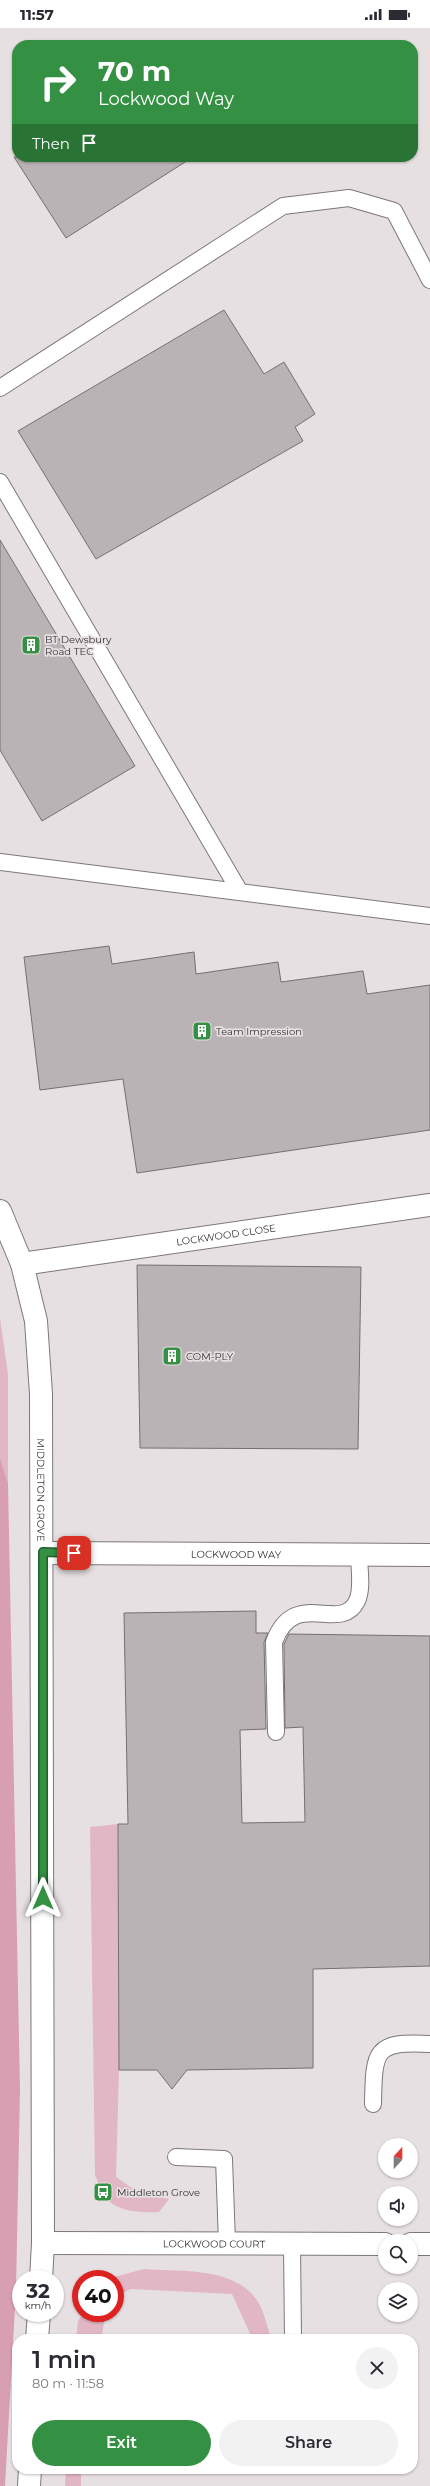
<!DOCTYPE html>
<meta charset="utf-8">
<style>
:root{--surface:#fff;--page:#f2f2f3;--text:#2b2b33;--muted:#7c7c81;--accent:#349143}
body{margin:0;font-family:Montserrat,sans-serif;background:var(--page);color:var(--text);height:100vh;display:flex;flex-direction:column;font-size:15px;white-space:nowrap}
*{box-sizing:border-box;margin:0}
p{font-size:13px;color:var(--muted)}
.icon{flex:none;width:22px;height:22px;fill:none;stroke:currentColor;stroke-width:2;stroke-linecap:round;stroke-linejoin:round}
.map{position:relative;flex:1;overflow:hidden}
.drawer{position:absolute;left:12px;top:2306px;width:406px;height:140px;display:flex;flex-direction:column;background:var(--surface);border-radius:16px;box-shadow:0 1px 3px #0004}
.drawer>*{flex:none}
.top-card{position:absolute;left:12px;top:12px;width:406px;height:122px;border-radius:16px;box-shadow:0 1px 3px #0004;background:#349143;color:#fff;overflow:hidden}
.needle{width:26px;rotate:21deg}
.fabs{position:absolute;left:378px;top:2110px;display:grid;gap:8px}
.fabs a{display:grid;place-items:center;width:40px;height:40px;border-radius:50%;background:var(--surface);box-shadow:0 1px 3px #0004;font-size:20px}
.speed{position:absolute;left:12px;top:2242px;display:flex;gap:8px;font-size:20px;font-weight:700;text-align:center}
.speed>*{display:grid;place-content:center;width:52px;height:52px;border-radius:50%;background:var(--surface);box-shadow:0 1px 3px #0004;line-height:1}
.speed small{font-size:10px;font-weight:400}
.speed .limit{border:6px solid #d22;background:#fff;color:#111}
.pin{position:absolute;display:grid;place-items:center;width:34px;height:34px;color:#fff;margin:-17px;border-radius:8px;box-shadow:0 2px 6px #0006}
.me{position:absolute;width:44px;margin:-22px;rotate:0deg;stroke-linejoin:round;filter:drop-shadow(0 0 3px #0008)}
.turn{display:flex;align-items:center;gap:14px;height:84px;padding:0 20px;font-size:18px}
.turn .icon{width:52px;height:52px;stroke-width:2.5}
.turn b{display:block;font-size:28px;line-height:34px}
.then{display:flex;align-items:center;height:38px;padding:0 20px;background:#0003;gap:8px;font-size:15px}
.round{display:grid;place-items:center;flex:none;width:42px;height:42px;border-radius:21px;background:var(--page)}
.head{display:flex;align-items:center;justify-content:space-between;height:68px;padding:0 20px}
h1{font-size:24px;font-weight:600;line-height:30px}
.primary-button{display:flex;gap:8px;margin-top:auto;padding:8px 20px}
.primary-button a{flex:1;height:46px;border-radius:24px;background:var(--accent);color:#fff;font-size:16px;font-weight:600;line-height:46px;text-align:center}
.primary-button a+a{background:var(--page);color:var(--text)}
.status{display:flex;justify-content:space-between;align-items:center;height:28px;padding:0 20px;background:var(--surface);direction:ltr}
.status svg{height:11px;fill:currentColor}
.map>svg:first-child{display:block}
</style>
<div class="status"><b>11:57</b><svg viewBox="0 0 49 12"><path d="M0 12V9h3v3zM5 12V6h3v6zM10 12V3h3v9zM15 12V0h3v12zM26 1h20v11H26zM47 4h2v5h-2z"/></svg></div>
<div class="map">
<svg width="430" height="2458" viewBox="0 0 430 2458">
<rect width="100%" height="100%" fill="#e7e0e2"/>
<path fill="#e1b6c5" d="M0 1290 8 1346V1455L0 1430Z
M118 1796 119 2042 116 2149 138 2164 169 2171 159 2184C141 2185 116 2184 104 2168 100 2163 98 2153 95 2147L90 1799Z
M144 2241C180 2244 236 2238 258 2274 264 2284 267 2298 271 2309L252 2310 232 2266 131 2261 115 2268V2251H112L114 2249Z
M83 2285H106L101 2311H76L78 2293Z
M66 2441H81V2458H65Z"/>
<path fill="#d89eb2" d="M0 1430 8 1455 20 2062 16 2262 5 2458H0Z"/>
<path fill="#bab3b5" stroke="#766f71" d="M14 129H193L66 210Z
M224 282 264 346 284 334 315 386 295 399 303 413 96 531 18 403Z
M0 512 135 738 42 793 0 722Z
M109 918 112 936 194 924 196 946 278 934 281 954 363 943 367 966 430 957V1102L137 1145 123 1051 40 1062 24 929Z
M137 1237 361 1239 358 1421 140 1420Z
M256 1583V1605H268L264 1614 266 1701 240 1702 242 1795 305 1794 303 1699 285 1700 284 1616 289 1606 430 1608V1938L313 1941V2040L187 2042 172 2061 157 2042H119L118 1796H128L124 1585Z"/>
<g fill="none" stroke-linecap="round" stroke-linejoin="round">
<defs>
<path id="service" d="M0 360 283 178 349 170 394 183 430 252
M0 454 240 864
M0 834 430 888
M276 1704 274 1614C295 1558 340 1607 357 1573 363 1560 359 1541 359 1527
M373 2076C374 2022 374 2013 430 2016
M176 2129 224 2131 227 2215
M292 2216 293 2311"/>
<g id="minor">
<path id="s1" d="M22 1236 430 1177"/>
<path id="s2" d="M43 1525 430 1527"/>
<path id="s3" d="M43 2215 385 2216"/>
<path d="M411 2216H430"/>
</g>
<g id="tertiary">
<path id="s4" d="M0 1183 22 1236 36 1293 41 1366 43 2215 41 2251"/>
<path d="M37 2311 39 2285"/>
<path d="M29 2458 30 2441"/>
</g>
</defs>
<use href="#service" stroke="#7e7779" stroke-width="18"/>
<use href="#minor" stroke="#7e7779" stroke-width="24"/>
<use href="#tertiary" stroke="#7e7779" stroke-width="24"/>
<use href="#service" stroke="#fff" stroke-width="16"/>
<use href="#minor" stroke="#fff" stroke-width="22"/>
<use href="#tertiary" stroke="#fff" stroke-width="22"/>
</g>
<g fill="none" stroke-linecap="round" stroke-linejoin="round">
<defs>
<path id="route" d="M43 1870V1524L74 1525"/>
</defs>
<use href="#route" stroke="#225e2c" stroke-width="10"/>
<use href="#route" stroke="#349143" stroke-width="7"/>
</g>
<defs>
<symbol id="building-square" viewBox="-11 -11 22 22"><rect x="-9" y="-9" width="18" height="18" rx="4" fill="#349143" stroke="#e7e0e2"/><path d="M-4-6H4V6H1V3H-1V6H-4ZM-2.5-4.3h1.7v1.8h-1.7ZM.8-4.3h1.7v1.8H.8ZM-2.5-1h1.7V.8h-1.7ZM.8-1h1.7V.8H.8Z" fill="#fff"/></symbol>
<symbol id="bus-square" viewBox="-11 -11 22 22"><rect x="-9" y="-9" width="18" height="18" rx="4" fill="#349143" stroke="#e7e0e2"/><path d="M-5-6H5V4H4V6H2V4H-2V6H-4V4H-5ZM-3.5-4V0h7V-4ZM-3.5 1.2v1.5H-2V1.2ZM2 1.2v1.5H3.5V1.2Z" fill="#fff"/></symbol>
</defs>
<g fill-rule="evenodd">
<use href="#building-square" x="20" y="606" width="22" height="22"/>
<use href="#building-square" x="191" y="992" width="22" height="22"/>
<use href="#building-square" x="161" y="1317" width="22" height="22"/>
<use href="#bus-square" x="92" y="2153" width="22" height="22"/>
</g>
<g text-anchor="middle" stroke-width="3.5" stroke-linejoin="round" paint-order="stroke">
<g font-size="10" fill="#353233" stroke="#e7e0e2" text-anchor="start">
<text x="45" y="615">BT Dewsbury<tspan x="45" dy="12">Road TEC</tspan></text>
<text x="216" y="1007">Team Impression</text>
<text x="186" y="1332">COM-PLY</text>
<text x="117" y="2168">Middleton Grove</text>
</g>
<g font-size="10" fill="#353233" stroke="#e7e0e2">
<text dy="4" stroke="none"><textPath href="#s1" startOffset="206">LOCKWOOD CLOSE</textPath></text>
<text dy="4" stroke="none"><textPath href="#s4" startOffset="285">MIDDLETON GROVE</textPath></text>
<text dy="4" stroke="none"><textPath href="#s2" startOffset="193">LOCKWOOD WAY</textPath></text>
<text dy="4" stroke="none"><textPath href="#s3" startOffset="171">LOCKWOOD COURT</textPath></text>
</g>
</g>
</svg>
<div class="fabs">
<a><svg class="needle" viewBox="-14 -14 28 28"><path d="M0-13l5 13h-10z" fill="#e53935"/><path d="M0 13l5-13h-10z" fill="#7c7c81"/></svg></a>
<a><svg class="icon" aria-label="sound" viewBox="0 0 24 24"><path d="M4 9h4l5-4v14l-5-4H4zM17 9q2 3 0 6"/></svg></a>
<a><svg class="icon" aria-label="search" viewBox="0 0 24 24"><circle cx="10" cy="10" r="6"/><path d="M15 15l6 6"/></svg></a>
<a><svg class="icon" aria-label="layers" viewBox="0 0 24 24"><path d="M12 4l9 5-9 5-9-5zM3 14l9 5 9-5"/></svg></a>
</div>
<div class="speed"><div>32<small>km/h</small></div><div class="limit">40</div></div>
<div class="pin" style="left:74px;top:1525px;background:#d93025"><svg class="icon" aria-label="arrive" viewBox="0 0 24 24"><path d="M6 21V4h12l-3 4 3 4H6"/></svg></div>
<svg class="me" style="left:43px;top:1870px" viewBox="-20 -20 40 40"><path d="M0-17L14 15 0 8-14 15z" fill="#349143" stroke="#fff" stroke-width="4"/></svg>
<div class="top-card">
<div class="turn"><svg class="icon" aria-label="right" viewBox="0 0 24 24"><path d="M7 20v-9h11M14 6l5 5-5 5"/></svg><div><b>70 m</b>Lockwood Way</div></div>
<div class="then">Then<svg class="icon" aria-label="arrive" viewBox="0 0 24 24"><path d="M6 21V4h12l-3 4 3 4H6"/></svg></div>
</div>
<section class="drawer">
<div class="head"><div><h1>1 min</h1><p>80 m · 11:58</p></div><a class="round"><svg class="icon" aria-label="close" viewBox="0 0 24 24"><path d="M6 6l12 12M18 6L6 18"/></svg></a></div>
<div class="primary-button"><a>Exit</a><a>Share</a></div>
</section>
</div>
